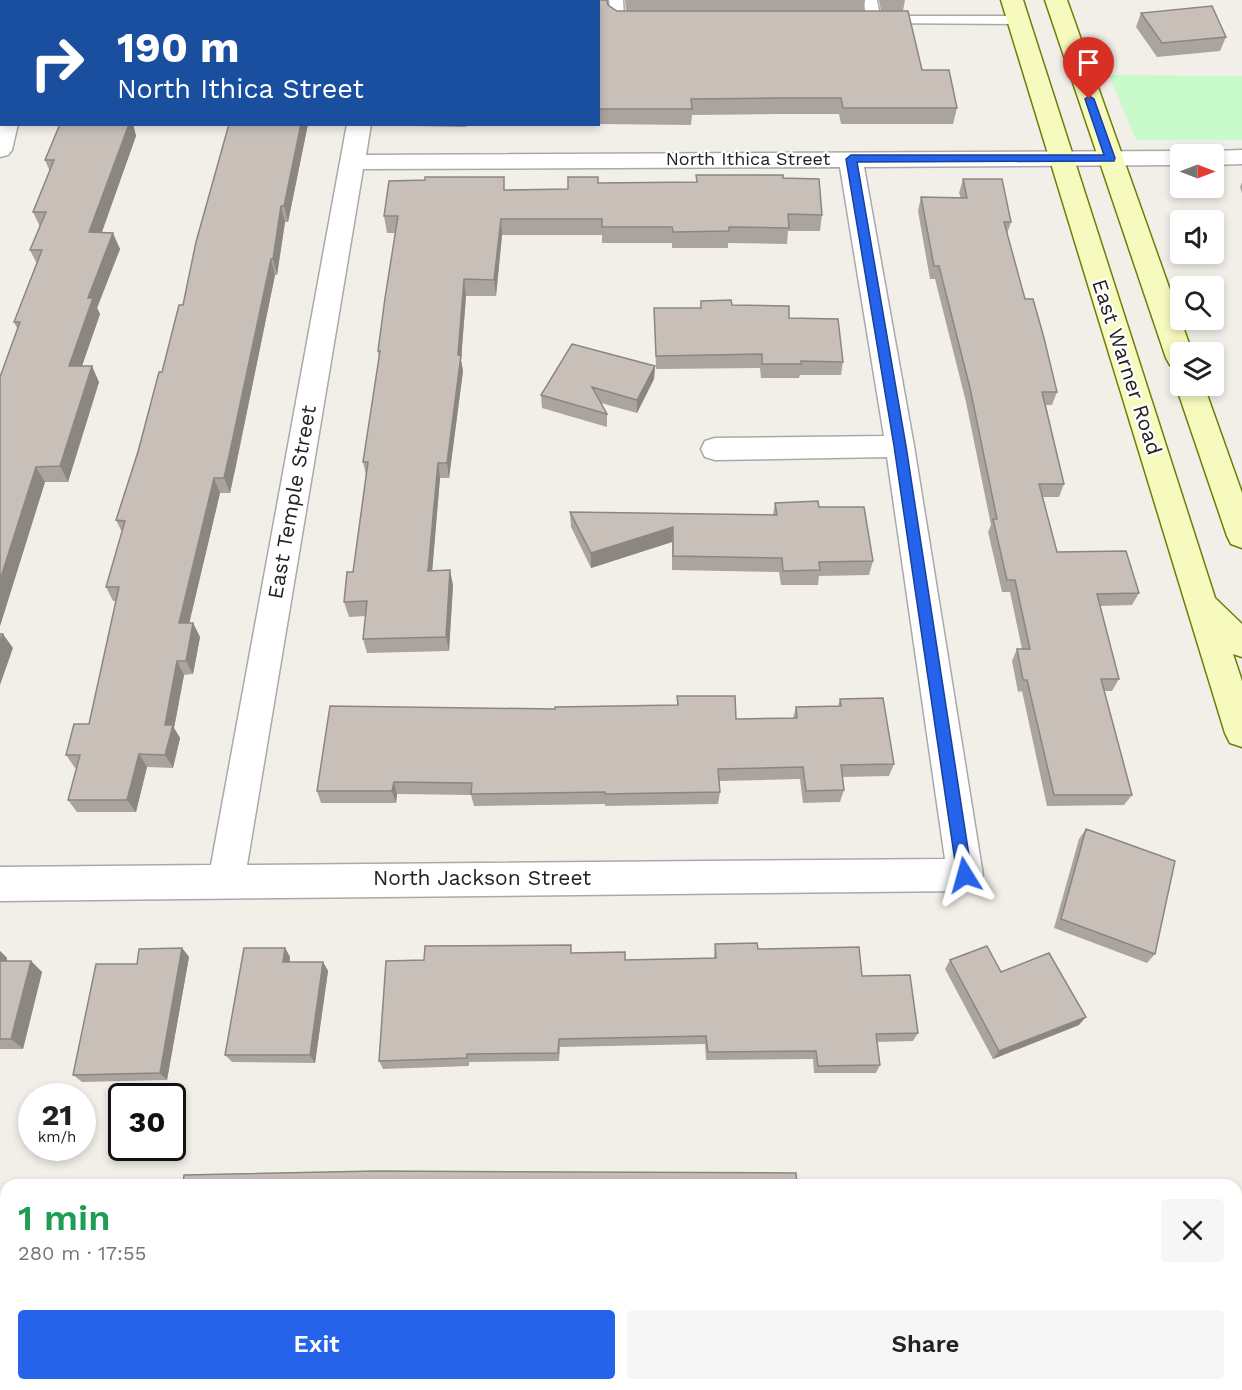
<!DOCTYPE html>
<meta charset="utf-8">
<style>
:root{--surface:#fff;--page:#f6f6f6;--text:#222;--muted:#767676;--accent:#2563eb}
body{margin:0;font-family:"Work Sans",sans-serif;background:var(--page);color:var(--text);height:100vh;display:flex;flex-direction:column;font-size:22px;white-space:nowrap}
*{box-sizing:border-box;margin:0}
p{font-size:20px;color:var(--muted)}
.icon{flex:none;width:33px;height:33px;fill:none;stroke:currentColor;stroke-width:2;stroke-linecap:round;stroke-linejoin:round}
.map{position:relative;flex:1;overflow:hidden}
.side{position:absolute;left:0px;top:1179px;width:1242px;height:212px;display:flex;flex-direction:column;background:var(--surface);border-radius:18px 18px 0 0;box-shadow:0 3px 9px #0003}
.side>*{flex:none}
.top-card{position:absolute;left:0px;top:0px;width:600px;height:126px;box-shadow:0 3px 9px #0003;background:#1a4fa0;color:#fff;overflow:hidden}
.needle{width:39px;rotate:90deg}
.fabs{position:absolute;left:1170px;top:144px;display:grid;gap:12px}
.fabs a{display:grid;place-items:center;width:54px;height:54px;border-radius:6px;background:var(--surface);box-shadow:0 3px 9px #0003;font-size:30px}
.speed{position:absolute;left:18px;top:1083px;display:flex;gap:12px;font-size:30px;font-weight:700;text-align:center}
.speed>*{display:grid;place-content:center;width:78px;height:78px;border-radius:50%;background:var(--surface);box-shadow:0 3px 9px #0003;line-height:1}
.speed small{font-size:15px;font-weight:400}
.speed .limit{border:3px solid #111;border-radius:9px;background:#fff;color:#111}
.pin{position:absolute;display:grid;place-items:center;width:51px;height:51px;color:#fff;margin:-62px -26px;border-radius:50% 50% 50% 0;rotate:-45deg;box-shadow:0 0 6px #0007}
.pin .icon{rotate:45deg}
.me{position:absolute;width:66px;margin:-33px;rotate:352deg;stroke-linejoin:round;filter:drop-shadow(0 0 4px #0008)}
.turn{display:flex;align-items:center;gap:21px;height:126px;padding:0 18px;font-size:27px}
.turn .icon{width:78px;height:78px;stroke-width:2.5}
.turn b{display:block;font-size:42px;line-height:51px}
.round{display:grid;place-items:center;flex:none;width:63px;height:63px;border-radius:6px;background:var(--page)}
.headline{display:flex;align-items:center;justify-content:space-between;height:102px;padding:0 18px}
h1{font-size:36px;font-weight:600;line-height:45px;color:#1e9e55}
.action{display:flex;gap:12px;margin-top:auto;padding:12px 18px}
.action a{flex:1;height:69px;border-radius:6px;background:var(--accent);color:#fff;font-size:24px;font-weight:600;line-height:69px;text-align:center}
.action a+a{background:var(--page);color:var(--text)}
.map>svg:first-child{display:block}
</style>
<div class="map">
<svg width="1242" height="1390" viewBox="0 0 1242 1390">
<rect width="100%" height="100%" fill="#f2efe9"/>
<path fill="#c8facc" d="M1109 75 1242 76V140H1136Z"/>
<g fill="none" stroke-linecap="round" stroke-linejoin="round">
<defs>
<path id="service" d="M609 0H623L624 16 638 17 640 20 638 23H612Z
M863 0H877L880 16H1018L1025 20 1018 24 874 23 867 19Z"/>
<path id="minor" d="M44 0H66L44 2Z
M371 0H393L371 2Z
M0 118 2 124H18L12 150 8 155 0 157Z
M347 124H371L366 155 1180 151 1189 153 1190 154H1180V165L864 167 914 446 983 875 978 887 965 891 0 901V867L211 865ZM840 167 884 436 715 438 705 441 701 449 705 457 715 460 887 457 945 859 247 865 363 169Z
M1242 150V164L1214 165V154H1204L1214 151Z"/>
<path id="secondary" d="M1001 0H1023L1215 598 1242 624V657L1233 654 1242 681V747L1230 743 1225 733Z
M1045 0H1067L1192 352H1180V367L1170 365 1166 358Z
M1180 379V386H1204L1242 493V548L1231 544 1227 536 1176 386Z"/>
</defs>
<use href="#service" stroke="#a9a9a9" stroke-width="3"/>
<use href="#minor" stroke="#a9a9a9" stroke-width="3"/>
<use href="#secondary" stroke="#707d05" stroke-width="3"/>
<use href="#service" fill="#fff" fill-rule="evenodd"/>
<use href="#minor" fill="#fff" fill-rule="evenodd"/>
<use href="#secondary" fill="#f7fabf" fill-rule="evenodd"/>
</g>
<path fill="#aba49e" d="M625 0H865L864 11H881L879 0H905L903 11 922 70 957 108 953 124H841L839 114H775L692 115 691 125 598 124V2L608 5 617 11H626Z
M1141 13 1226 37 1220 51 1157 57 1136 27Z
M60 124H133L136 136 101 233 120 249 97 308 100 314 82 366 99 382 68 482H45L0 626 17 328 14 322 37 264 30 250 40 227 33 212 50 172 45 160Z
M308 124 288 222H285L277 275H275L235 471 230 493H220L189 623H193L200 637 193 674 184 675 174 728 180 738 173 768 147 767 136 812H77L68 800 77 768H75L66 755 89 724 116 601H113L106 587 122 532 116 520 183 305Z
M411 124H467L466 127 411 126Z
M696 175 783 178 822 215 820 231H788L787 244 728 243V248H672V243H602V235H502L496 296H466L461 360 463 371 449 478H440L432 571 453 585 449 651 367 653 363 639 366 616 349 617 344 602 353 572 366 475 363 462 379 358 378 351 395 233H387L384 216 425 180 505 190 568 189 598 183 696 182Z
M963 179 1011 222 1007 234 1025 299 1057 392 1052 405H1046L1064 484 1059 497H1043L1057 552 1139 593 1132 605 1100 606 1119 679 1112 691H1104L1132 795 1124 805 1047 806 1022 691 1018 692 1012 661 1017 649H1022L1010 592H1002L988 532 991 525 966 402 935 279H930L918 211 921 197 961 198 959 193Z
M1242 182V193L1240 187Z
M701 301 732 305 789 318 843 362 841 375H800L799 378H761L760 368 656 369 654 308H701Z
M655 366 654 379 637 413 601 403 607 414V427L542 408 541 395Z
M775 503 819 507 873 561 869 575 819 576 818 585H781L779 572 672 570V542L591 568 571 527 570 512 773 515Z
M677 696 736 719 793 718 796 707 838 706 840 699 894 764 889 776 842 777 844 790 840 802 803 803 800 779 719 781 720 792 718 804 605 806V804L474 806 471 795 397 794 396 803H321L317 791 555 709 677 705Z
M1086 829 1155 954 1147 963 1054 928 1079 839Z
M715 944 758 949 862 976 918 1033 913 1041 877 1042 880 1065 876 1073H814L813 1059 706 1060 705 1044 560 1047 559 1061 469 1062V1066L383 1069 379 1061 572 953 625 960 714 958Z
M182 948 189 957 167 1080 82 1082 73 1075 137 964Z
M285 948 290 957V962H323L328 971 315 1063 232 1062 225 1055Z
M0 951 7 958V961H31L42 972 23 1049H0Z
M950 960 1001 972 1079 1025 993 1059 945 969Z
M953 1384H1231L1232 1390H953Z"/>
<path fill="#8b8681" d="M0 0H8L7 2H2V13L0 16Z
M125 124H133L136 136 96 249 89 232Z
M301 124H308L288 222 284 206Z
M281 206 285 222 277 275 273 259Z
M501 219 502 235 496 296 494 280Z
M113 233 120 249 97 308 100 314 76 383 69 366 88 298Z
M271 259 275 275 230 493 224 478Z
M464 279 466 296 461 360 463 371 449 478 447 463 458 355Z
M92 366 99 382 68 482 60 466Z
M655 366 654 379 637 413V400Z
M438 463 440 478 431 585 428 571Z
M36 467 45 482 0 626V580Z
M214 478 220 493 186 637 179 623Z
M673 527 672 542 591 568V553Z
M450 570 453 585 449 651 446 637Z
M193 623 200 637 193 674 186 661Z
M3 634 13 648 0 685V643Z
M177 661 184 675 174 728 180 738 173 768 165 755V725Z
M139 754 147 767 136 812 127 800Z
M394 782 397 794 396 803 392 791Z
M182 948 189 957 167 1080 160 1073Z
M285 948 290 957 288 971 283 962Z
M0 951 7 958 3 972 0 969Z
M31 961 42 972 23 1049 11 1039Z
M323 962 328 971 315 1063 310 1055Z
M1086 1017 1079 1025 993 1059 999 1051Z
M131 1384H136L135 1390H130Z"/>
<path fill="#c7bfb8" stroke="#8b8681" stroke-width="1.5" d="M93 0H172V2H93Z
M262 0H327V2H262Z
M430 0H475V2H430Z
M580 0H607L608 5 617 11H908L922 70H949L957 108H843L841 98H777L691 99 692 109H598V2H580Z
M1212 6 1226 37 1162 43 1141 13Z
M60 124H129L89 232 113 233 88 298H93L69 366H92L60 466 36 467 0 580V377L20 322H14L42 250H30L46 212H33L54 160H45Z
M229 124H301L284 206H281L273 259H271L229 456 224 478H214L179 623H193L186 661H177L165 725H173L165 755 139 754 127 800H68L80 755H66L74 724H89L119 587H106L125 521 116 520 138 452 159 372H162L179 305H183L196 242Z
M696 175H783V178L819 179 822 215 788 214 789 228 729 227V231L673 232 672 227H602V219H501L494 280 464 279 458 355H461L447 463H438L428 571 450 570 446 637 363 639 367 601 344 602 347 572H353L368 462H363L380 351H378L385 298 398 216H384L389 181 425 180V177H504V190L568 189V177H598V183L697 182Z
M963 179H1002L1011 222H1004L1025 299H1033L1044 338 1057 392H1042L1064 484H1039L1057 552 1126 551 1139 593 1097 594 1119 679H1101L1132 795H1054L1027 680H1023L1017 649H1030L1015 580H1007L993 519H997L970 388 939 266H934L921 197 967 198Z
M731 300 732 305 789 306V318L838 319 843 362 801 361V364H762V354L656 356 654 308H701V301Z
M572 344 655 366 637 400 592 387 607 414 541 395Z
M818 501 819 507H864L873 561 819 562 820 570 783 571 782 558 673 556V527L591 553 570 512 777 515 775 503Z
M0 634H3L0 643Z
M677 696H735L736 719 797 718 796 707 841 706 840 699 883 698 894 764 841 765 844 790 806 791 803 767 718 769 720 792 605 794V792L471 794 472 783 394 782 392 791H317L330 706 555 709V707L678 705Z
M1086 829 1175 861 1155 954 1061 919Z
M757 943 758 949 859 947 862 976 910 975 918 1033 876 1034 880 1065 818 1066 816 1051 708 1052 706 1036 559 1039 558 1053 467 1054V1058L379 1061 386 961 424 960 425 946 571 945V953L625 952V960L716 958 715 944Z
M987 946 1001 972 1049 953 1086 1017 999 1051 950 960Z
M182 948 160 1073 73 1075 96 964H137L139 949Z
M244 948H285L283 962H323L310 1055H225Z
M0 961H31L11 1039H0Z
M376 1171 796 1173 797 1185H183L184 1175Z
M90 1384H131L130 1390H89Z
M242 1384H768V1390H242Z
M965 1384H1231L1232 1390H966Z"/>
<path fill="#2563eb" stroke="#184099" stroke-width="1.5" d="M1089 96 1094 99 1115 158 1114 161 857 162 906 446 972 875 970 880 965 882 959 880 957 875 894 446 846 159 851 155H1104L1085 99Z"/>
<g text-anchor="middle" stroke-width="4.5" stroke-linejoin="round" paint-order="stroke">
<g font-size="18" fill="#222" stroke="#fff">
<text x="748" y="165">North Ithica Street</text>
</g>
<g font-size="21" fill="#222" stroke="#fff">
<text transform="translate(1127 367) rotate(72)" y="7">East Warner Road</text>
<text transform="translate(292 502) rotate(-80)" y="7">East Temple Street</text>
<text x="482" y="885">North Jackson Street</text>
</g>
</g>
</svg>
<div class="fabs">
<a><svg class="needle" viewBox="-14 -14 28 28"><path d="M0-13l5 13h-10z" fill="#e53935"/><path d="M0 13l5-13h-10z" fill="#767676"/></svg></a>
<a><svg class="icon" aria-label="sound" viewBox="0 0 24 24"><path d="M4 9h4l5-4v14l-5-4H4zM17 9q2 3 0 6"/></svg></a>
<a><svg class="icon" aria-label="search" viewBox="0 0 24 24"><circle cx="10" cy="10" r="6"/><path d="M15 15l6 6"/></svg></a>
<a><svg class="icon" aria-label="layers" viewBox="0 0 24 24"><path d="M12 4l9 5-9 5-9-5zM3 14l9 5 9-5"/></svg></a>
</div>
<div class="speed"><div>21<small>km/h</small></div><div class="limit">30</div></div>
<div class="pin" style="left:1089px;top:99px;background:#d93025"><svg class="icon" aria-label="arrive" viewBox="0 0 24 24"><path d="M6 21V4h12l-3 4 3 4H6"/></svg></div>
<svg class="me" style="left:965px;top:875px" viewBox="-20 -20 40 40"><path d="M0-17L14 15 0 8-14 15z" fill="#2563eb" stroke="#fff" stroke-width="4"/></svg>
<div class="top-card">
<div class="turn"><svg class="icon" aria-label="right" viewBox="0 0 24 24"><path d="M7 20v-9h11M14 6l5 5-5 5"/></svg><div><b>190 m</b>North Ithica Street</div></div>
</div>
<section class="side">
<div class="headline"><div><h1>1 min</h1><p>280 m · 17:55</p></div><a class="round"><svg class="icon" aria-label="close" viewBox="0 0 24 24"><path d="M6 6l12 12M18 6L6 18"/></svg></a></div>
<div class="action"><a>Exit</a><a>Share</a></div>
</section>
</div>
